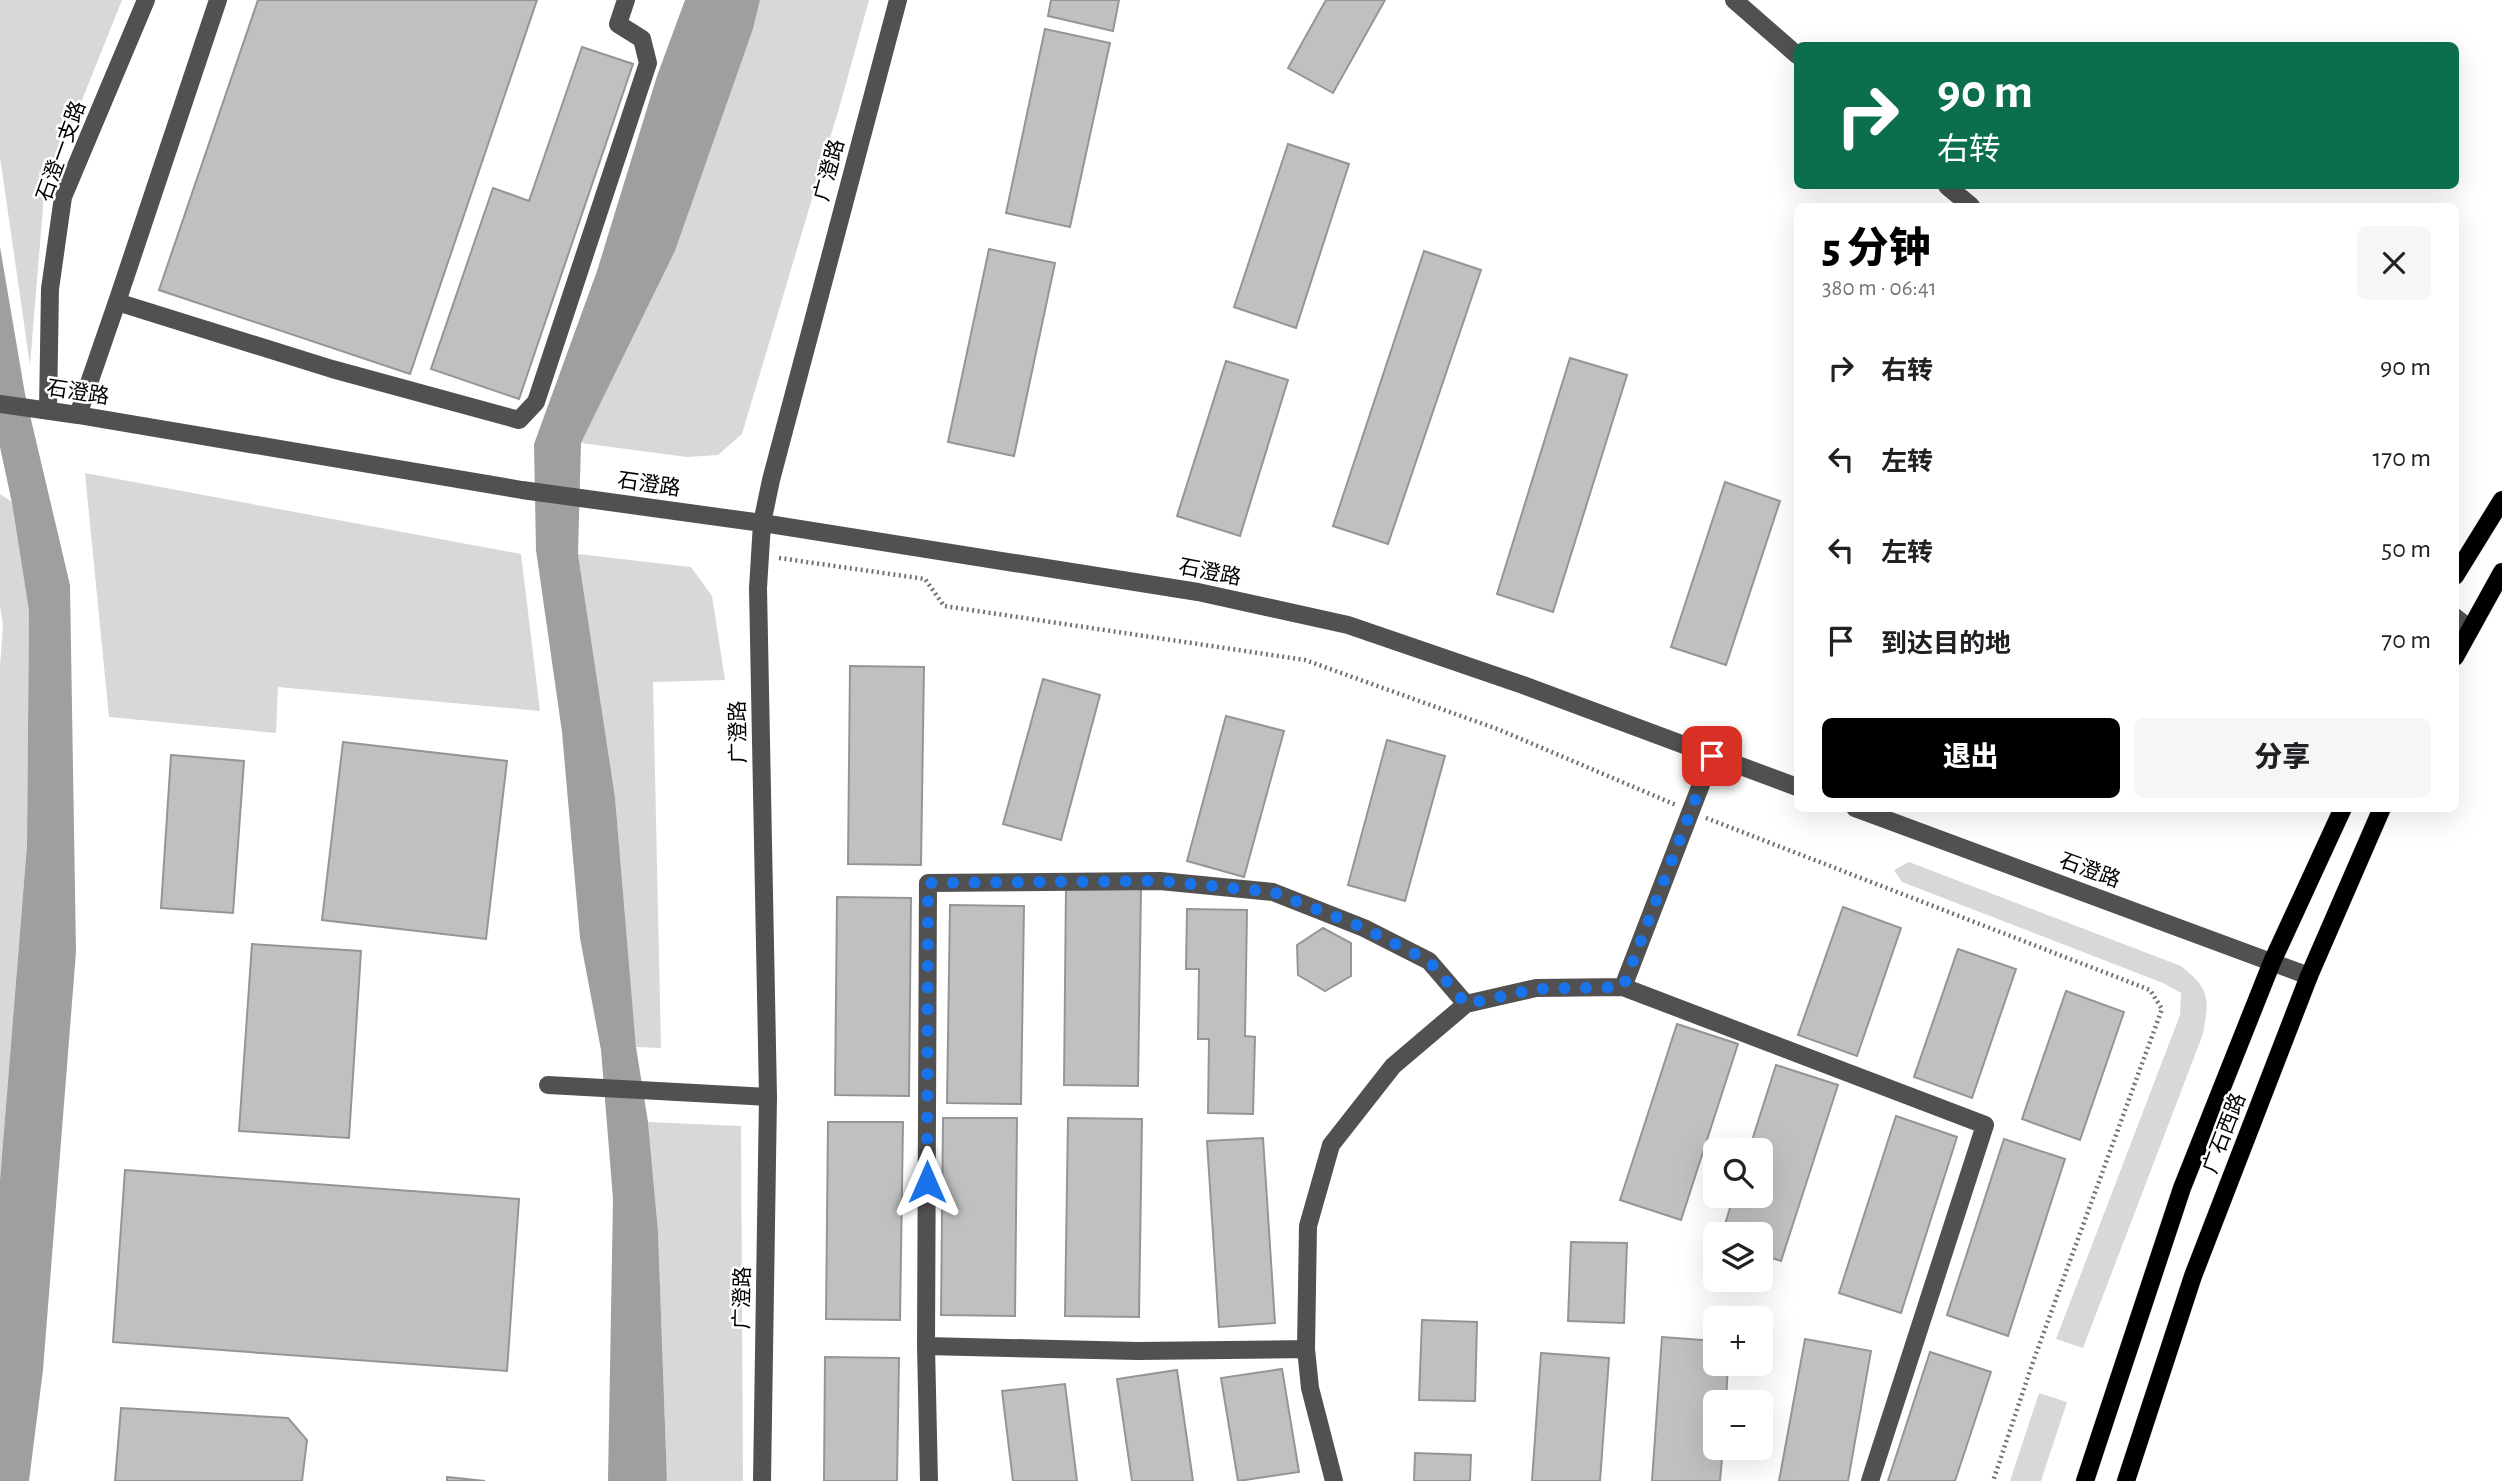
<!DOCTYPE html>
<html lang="zh">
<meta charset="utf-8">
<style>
:root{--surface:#fff;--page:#f6f6f6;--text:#202124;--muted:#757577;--accent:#000}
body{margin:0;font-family:"Alegreya Sans","Noto Sans SC",sans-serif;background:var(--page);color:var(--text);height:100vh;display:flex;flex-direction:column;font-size:26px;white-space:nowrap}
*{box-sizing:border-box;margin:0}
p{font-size:23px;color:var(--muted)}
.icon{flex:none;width:38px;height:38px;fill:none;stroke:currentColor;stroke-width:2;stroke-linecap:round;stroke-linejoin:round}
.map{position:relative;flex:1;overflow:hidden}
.drawer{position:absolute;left:1794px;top:203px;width:665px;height:609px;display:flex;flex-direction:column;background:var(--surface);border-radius:10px;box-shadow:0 7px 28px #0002}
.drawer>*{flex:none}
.hud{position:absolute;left:1794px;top:42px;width:665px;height:147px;border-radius:10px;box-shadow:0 7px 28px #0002;background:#0b6e4f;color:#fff;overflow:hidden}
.tools{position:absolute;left:1703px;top:1138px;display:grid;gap:14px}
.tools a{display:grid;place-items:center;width:70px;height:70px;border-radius:10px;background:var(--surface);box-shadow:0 7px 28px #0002;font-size:35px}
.pin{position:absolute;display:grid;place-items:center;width:60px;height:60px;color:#fff;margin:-30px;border-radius:14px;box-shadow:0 4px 10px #0006}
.me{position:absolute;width:77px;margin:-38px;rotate:0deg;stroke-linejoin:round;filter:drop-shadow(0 0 5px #0008)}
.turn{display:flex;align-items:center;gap:24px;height:147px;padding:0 28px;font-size:32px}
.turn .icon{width:91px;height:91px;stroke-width:2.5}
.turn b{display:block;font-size:49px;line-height:60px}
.round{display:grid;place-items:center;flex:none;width:74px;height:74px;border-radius:10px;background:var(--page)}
.summary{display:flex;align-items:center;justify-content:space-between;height:119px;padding:0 28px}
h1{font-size:42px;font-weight:800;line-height:52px;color:var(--accent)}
.action{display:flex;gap:14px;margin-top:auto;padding:14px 28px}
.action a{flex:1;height:80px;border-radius:10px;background:var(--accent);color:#fff;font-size:28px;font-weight:800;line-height:80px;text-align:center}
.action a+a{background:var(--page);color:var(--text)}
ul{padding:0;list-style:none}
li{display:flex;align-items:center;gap:21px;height:91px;padding:0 28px}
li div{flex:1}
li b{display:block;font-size:26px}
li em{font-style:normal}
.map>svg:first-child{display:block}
</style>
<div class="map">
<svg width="2502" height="1481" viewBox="0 0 2502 1481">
<rect width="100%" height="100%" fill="#fff"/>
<path fill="#d8d8d8" d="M0 0H122L44 195 30 365 0 157Z
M760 0H869L842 98 742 434 718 455 687 457 581 443 675 251 753 29Z
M85 473 521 554 540 711 278 687 276 733 109 717Z
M0 494 12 502 29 611 27 845 0 1180V667L3 625 0 606Z
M578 554 691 567 712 596 725 680 653 682 661 1048 636 1047 615 797Z
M1909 862 2181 966C2211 990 2209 998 2203 1034L2083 1348 2056 1339 2180 1015 2181 993 2163 983 1902 882 1894 870Z
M648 1122 741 1126 743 1481H667L658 1231Z
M2039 1393 2067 1402 2041 1481H2010Z"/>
<path fill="#9f9f9f" d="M685 0H760L753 29 675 251 581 443 578 554 615 797 636 1047 648 1122 658 1231 667 1481H608L613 1199 601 1050 580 938 562 732 536 550 534 444 597 271 657 76Z
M0 247 25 394 70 585 76 952 43 1370 29 1481H0V1180L27 845 29 611 12 503 0 447Z"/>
<path fill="#c0c0c0" stroke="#959595" stroke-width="2" d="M258 0H537L410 374 159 290Z
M1051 0H1119L1113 31 1048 16Z
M1326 0H1385L1333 93 1288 68Z
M1045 29 1110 43 1070 227 1006 213Z
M582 47 633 64 519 399 431 369 493 188 529 201Z
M1288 144 1349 164 1296 328 1234 307Z
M989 249 1055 263 1014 456 948 442Z
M1424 251 1481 270 1388 544 1333 526Z
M1570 358 1627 375 1553 612 1497 594Z
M1226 361 1288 380 1240 536 1177 516Z
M1725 482 1780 501 1726 665 1671 647Z
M850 666 924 667 921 865 848 864Z
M1043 679 1100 695 1061 840 1003 824Z
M1226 716 1284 731 1244 877 1187 861Z
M1387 740 1445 756 1405 901 1348 885Z
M343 742 507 761 486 939 322 920Z
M171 755 244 761 233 913 161 908Z
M1066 887 1141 888 1138 1086 1064 1085Z
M837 897 911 898 909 1096 835 1095Z
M950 905 1024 906 1021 1104 947 1103Z
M1843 907 1901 928 1857 1056 1798 1035Z
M1187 909 1247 910 1245 1036 1255 1037 1253 1114 1208 1113 1209 1039H1198L1199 969H1186Z
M1323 928 1351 943V976L1325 991 1298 975 1297 945Z
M252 944 361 951 349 1138 239 1131Z
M1958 949 2016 969 1972 1098 1914 1077Z
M2066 991 2124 1012 2080 1140 2022 1119Z
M1677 1024 1738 1044 1681 1220 1620 1200Z
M1776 1065 1838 1085 1781 1261 1760 1254V1234H1722L1734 1195H1760V1150H1749Z
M1896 1116 1957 1137 1901 1313 1839 1293Z
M943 1118H1017L1015 1316 941 1315Z
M1068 1118 1142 1119 1139 1317 1065 1316Z
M828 1122H903L900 1320 826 1319Z
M1263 1138 1275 1323 1219 1327 1207 1141Z
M2004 1139 2065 1159 2008 1336 1947 1315Z
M125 1170 519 1199 507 1371 113 1342Z
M1571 1242 1627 1243 1624 1323 1568 1321Z
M1422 1320 1477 1322 1475 1401 1419 1400Z
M1662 1337 1715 1341V1363H1728L1726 1402H1715V1447H1723L1720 1481H1652Z
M1805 1339 1871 1351 1848 1481H1779Z
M1930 1352 1991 1372 1955 1481H1888Z
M1541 1353 1609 1358 1600 1481H1532Z
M825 1357 899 1358 897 1481H824Z
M1282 1369 1299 1472 1238 1481 1221 1378Z
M1177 1370 1193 1481H1132L1117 1379Z
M1065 1384 1077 1481H1013L1002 1391Z
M121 1408 288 1418 307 1440 302 1481H115Z
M1415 1453 1471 1455 1470 1481H1414Z
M447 1477 485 1481H447Z"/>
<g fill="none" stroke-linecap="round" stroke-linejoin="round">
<defs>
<path id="major" d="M2455 576 2502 500
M2455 657 2502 572
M2085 1481 2182 1188 2272 962 2343 808
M2126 1481 2193 1276 2309 976 2382 808"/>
</defs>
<use href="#major" stroke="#dbdbdb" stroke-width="19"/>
<path stroke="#737373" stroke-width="4.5" stroke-dasharray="2 3.5" stroke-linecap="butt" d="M779 558 925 579 944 606 1305 660 1500 730 1676 805
M1706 818 2150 990 2162 1009 2033 1362 1993 1481"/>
<path stroke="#515151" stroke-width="18" d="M1734 0 1797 55
M1947 186 1971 206
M117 302 218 0
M0 404 78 415 522 490 762 523 1198 592 1348 625 1523 685 1797 787
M48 410 50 289 63 197 146 0
M78 415 117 302 332 369 519 420 536 402 648 63 642 39 618 24 626 0
M2455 617 2469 628
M1855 808 2309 976
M1623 987 1985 1125 1870 1481
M548 1085 768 1097
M926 1346 928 883 1160 881 1273 892 1364 928 1429 961 1466 1004
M762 1481 768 1097 758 588 762 523 771 480 898 0
M929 1481 926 1346 1138 1351 1306 1349
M1334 1481 1310 1388 1306 1349 1308 1226 1331 1145 1393 1066 1466 1004 1536 988 1623 987 1712 756"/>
<use href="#major" stroke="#000" stroke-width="18"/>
</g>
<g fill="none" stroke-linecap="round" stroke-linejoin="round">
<path stroke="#1a73e8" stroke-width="12" stroke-dasharray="0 21.6" d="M927 1182 928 883 1160 881 1273 892 1364 928 1429 961 1466 1004 1536 989 1623 987 1712 756"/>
</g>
<g text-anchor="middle" stroke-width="5" stroke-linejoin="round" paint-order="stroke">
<g font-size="21" fill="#000" stroke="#fff">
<text transform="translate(61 151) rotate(-70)" y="7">石澄一支路</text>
<text transform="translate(829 170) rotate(-75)" y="7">广澄路</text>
<text transform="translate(78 392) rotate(9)" y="7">石澄路</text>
<text transform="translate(649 484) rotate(8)" y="7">石澄路</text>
<text transform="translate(1210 572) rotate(11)" y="7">石澄路</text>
<text transform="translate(738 732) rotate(-91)" y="7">广澄路</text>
<text transform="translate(2090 870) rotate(20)" y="7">石澄路</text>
<text transform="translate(2224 1133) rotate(-69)" y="7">广石西路</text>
<text transform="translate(742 1298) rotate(-89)" y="7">广澄路</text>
</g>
</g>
</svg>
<div class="tools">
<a><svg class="icon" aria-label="search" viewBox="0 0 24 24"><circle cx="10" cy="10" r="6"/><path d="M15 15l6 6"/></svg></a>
<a><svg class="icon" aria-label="layers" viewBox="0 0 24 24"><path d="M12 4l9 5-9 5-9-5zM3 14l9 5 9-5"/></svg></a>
<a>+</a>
<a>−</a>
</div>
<div class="pin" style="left:1712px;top:756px;background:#d93025"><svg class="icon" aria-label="arrive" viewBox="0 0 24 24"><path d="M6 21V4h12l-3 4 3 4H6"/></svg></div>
<svg class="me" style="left:927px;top:1182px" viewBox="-20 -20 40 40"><path d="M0-17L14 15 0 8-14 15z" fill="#1a73e8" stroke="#fff" stroke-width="4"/></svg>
<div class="hud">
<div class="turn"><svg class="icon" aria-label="right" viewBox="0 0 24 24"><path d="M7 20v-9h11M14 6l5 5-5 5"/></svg><div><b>90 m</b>右转</div></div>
</div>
<section class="drawer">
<div class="summary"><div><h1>5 分钟</h1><p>380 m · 06:41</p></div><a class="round"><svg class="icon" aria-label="close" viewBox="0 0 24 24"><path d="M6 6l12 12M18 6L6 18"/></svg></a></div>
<ul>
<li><svg class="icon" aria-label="right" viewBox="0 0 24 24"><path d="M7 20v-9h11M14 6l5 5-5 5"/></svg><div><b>右转</b></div><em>90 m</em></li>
<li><svg class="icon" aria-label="left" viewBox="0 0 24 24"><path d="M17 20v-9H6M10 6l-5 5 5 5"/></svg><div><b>左转</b></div><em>170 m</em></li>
<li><svg class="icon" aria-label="left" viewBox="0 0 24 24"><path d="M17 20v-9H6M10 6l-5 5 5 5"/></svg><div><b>左转</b></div><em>50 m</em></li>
<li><svg class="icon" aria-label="arrive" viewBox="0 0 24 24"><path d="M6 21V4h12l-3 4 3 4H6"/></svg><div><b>到达目的地</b></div><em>70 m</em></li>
</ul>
<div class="action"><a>退出</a><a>分享</a></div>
</section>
</div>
